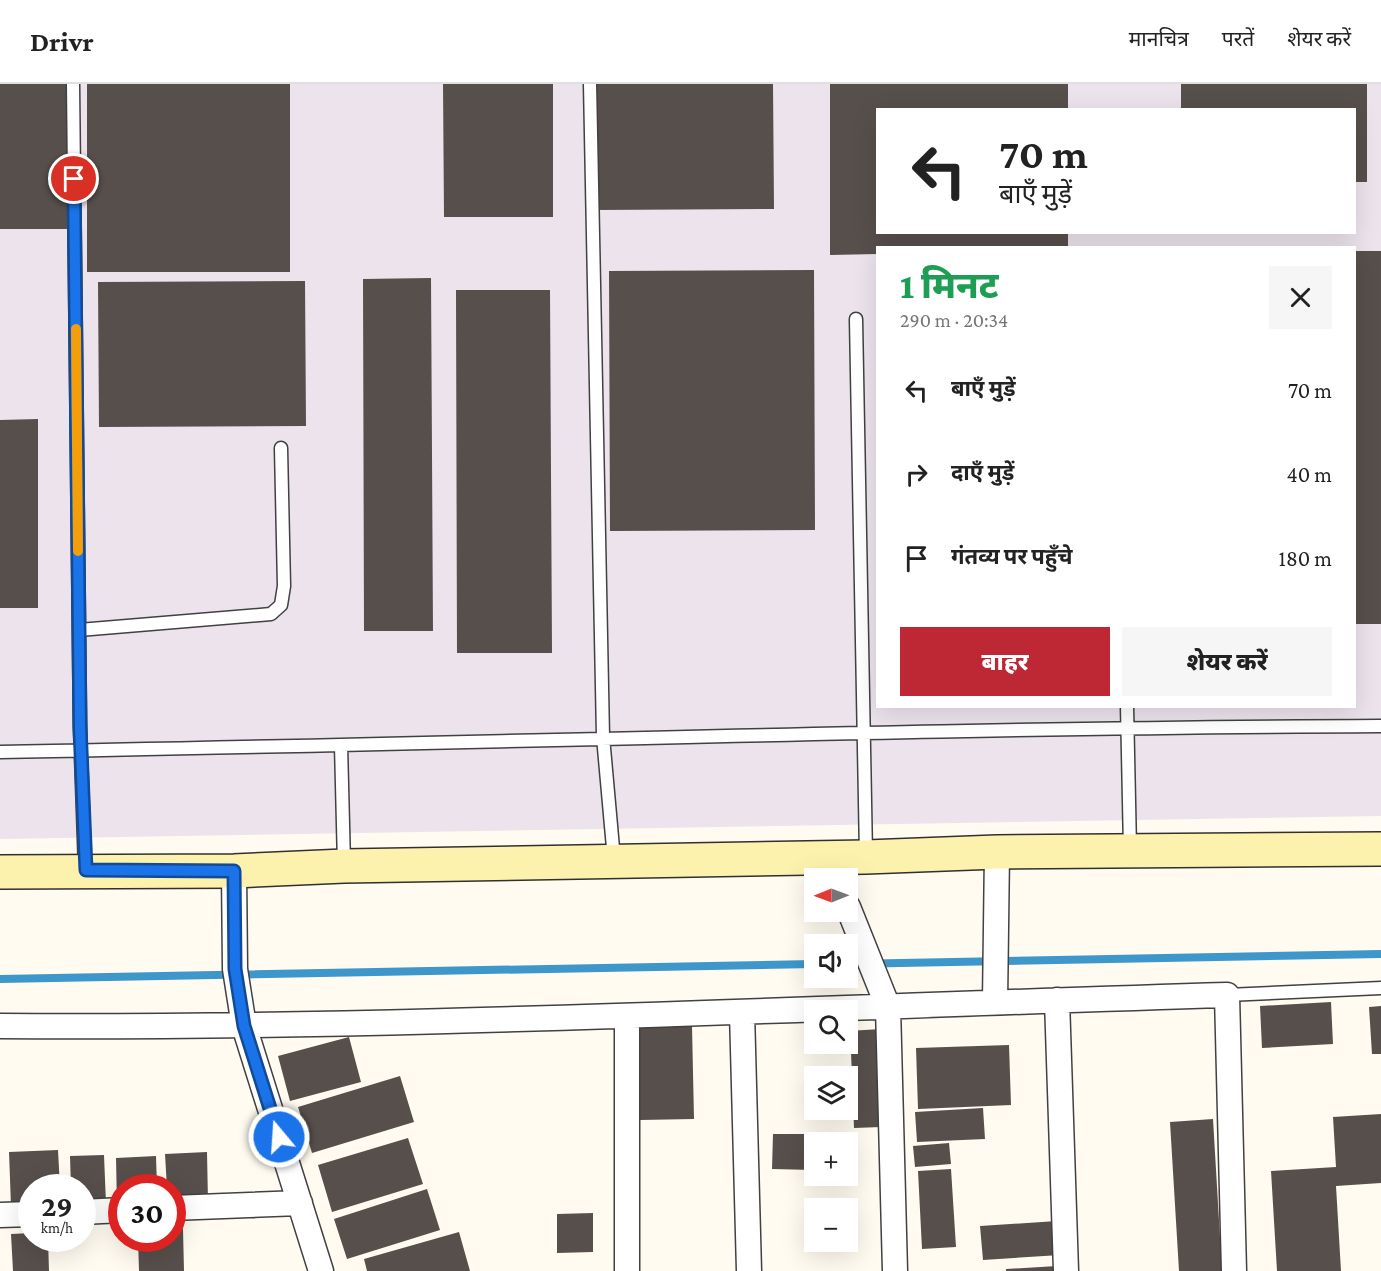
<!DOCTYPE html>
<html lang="hi">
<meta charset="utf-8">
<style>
:root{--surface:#fff;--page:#f6f6f6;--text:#222;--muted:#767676;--line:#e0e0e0;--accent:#bd2834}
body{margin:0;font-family:"Crimson Pro","Noto Sans Devanagari",serif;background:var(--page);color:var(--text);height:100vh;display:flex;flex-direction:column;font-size:22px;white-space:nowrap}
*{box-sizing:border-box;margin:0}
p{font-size:20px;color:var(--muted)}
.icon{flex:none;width:33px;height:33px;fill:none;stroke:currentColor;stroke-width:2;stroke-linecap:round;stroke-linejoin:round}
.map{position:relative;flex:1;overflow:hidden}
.details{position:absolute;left:876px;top:162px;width:480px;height:462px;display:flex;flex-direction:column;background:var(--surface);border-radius:0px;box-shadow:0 6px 24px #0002}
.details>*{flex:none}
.top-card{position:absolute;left:876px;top:24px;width:480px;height:126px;border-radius:0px;box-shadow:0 6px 24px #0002;background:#fff;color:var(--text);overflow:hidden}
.needle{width:39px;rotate:269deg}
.buttons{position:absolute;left:804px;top:784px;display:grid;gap:12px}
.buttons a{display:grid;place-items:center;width:54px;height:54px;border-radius:0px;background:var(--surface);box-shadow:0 6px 24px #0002;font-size:30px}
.speed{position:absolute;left:18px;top:1090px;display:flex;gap:12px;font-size:30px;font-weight:700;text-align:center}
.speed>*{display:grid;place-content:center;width:78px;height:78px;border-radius:50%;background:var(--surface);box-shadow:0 6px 24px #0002;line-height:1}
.speed small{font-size:15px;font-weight:400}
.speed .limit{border:9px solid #d22;background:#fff;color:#111}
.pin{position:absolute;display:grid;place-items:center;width:51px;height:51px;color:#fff;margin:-26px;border:3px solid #fff;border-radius:50%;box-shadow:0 2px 6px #0007}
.me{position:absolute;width:66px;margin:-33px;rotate:342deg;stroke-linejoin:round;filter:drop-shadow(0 0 4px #0008)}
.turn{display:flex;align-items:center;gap:21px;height:126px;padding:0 24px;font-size:27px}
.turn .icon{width:78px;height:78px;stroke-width:2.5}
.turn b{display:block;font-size:42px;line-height:51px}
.round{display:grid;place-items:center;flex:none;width:63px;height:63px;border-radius:0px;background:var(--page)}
.summary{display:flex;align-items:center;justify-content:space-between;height:102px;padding:0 24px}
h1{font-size:36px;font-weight:800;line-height:45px;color:#1e9e55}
.primary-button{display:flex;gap:12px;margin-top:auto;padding:12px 24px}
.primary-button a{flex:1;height:69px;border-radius:0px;background:var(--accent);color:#fff;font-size:24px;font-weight:800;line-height:69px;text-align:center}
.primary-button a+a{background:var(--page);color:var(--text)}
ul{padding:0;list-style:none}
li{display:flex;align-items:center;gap:18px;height:84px;padding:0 24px}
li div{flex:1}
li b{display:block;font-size:22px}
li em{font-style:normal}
header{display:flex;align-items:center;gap:36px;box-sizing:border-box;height:84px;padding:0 30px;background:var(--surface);border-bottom:2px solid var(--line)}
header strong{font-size:28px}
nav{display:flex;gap:33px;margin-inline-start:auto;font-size:21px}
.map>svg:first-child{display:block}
</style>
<header>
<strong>Drivr</strong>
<nav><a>मानचित्र</a><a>परतें</a><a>शेयर करें</a></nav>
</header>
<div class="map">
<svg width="1381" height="1187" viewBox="0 0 1381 1187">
<rect width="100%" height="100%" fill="#fffbf0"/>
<path fill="#ece3ed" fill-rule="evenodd" d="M0 0H1381V732L0 755ZM878 26H1354V148H878ZM878 164H1354V622H878Z"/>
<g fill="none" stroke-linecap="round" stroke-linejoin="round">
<path stroke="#3e97cb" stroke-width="8" d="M848 880 1381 870
M0 895 814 880"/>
</g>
<path fill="#574f4b" d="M0 0H69V145H0Z
M87 0H290V188H87Z
M443 0H553V133H444Z
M596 0H773L774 125 596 126Z
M830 0H1068V26H878V148H1068V164H878V170L830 171Z
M1181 0H1367V98H1354V26H1181Z
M1354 167H1381V540H1354Z
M814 186 815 446 610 447 609 187Z
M431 194 433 547H364L363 195Z
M305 197 306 342 99 343 98 198Z
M456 206H550L552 569H457Z
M38 335V524H0V336Z
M1331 918 1333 960 1262 964 1260 922Z
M1381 922V970H1372L1369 923Z
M692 942 694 1035 640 1036 639 943Z
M881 945V1043L854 1044 851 968 822 970V960H848V947Z
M349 953 361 998 290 1017 278 972Z
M1009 961 1011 1021 918 1025 916 964Z
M400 992 414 1038 312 1069 298 1023Z
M983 1024 985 1055 917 1058 915 1028Z
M1381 1030V1099L1336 1102 1341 1187H1277L1271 1087 1336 1083 1333 1033Z
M1213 1035 1222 1187H1179L1170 1038Z
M773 1050H819V1059H814V1086L772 1085Z
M408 1054 423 1100 332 1128 318 1081Z
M949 1059 951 1080 915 1083 913 1062Z
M58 1066 60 1104H32V1121L11 1122 9 1068Z
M207 1068 208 1118 172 1120V1104H167L165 1070Z
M104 1071 106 1120 82 1121V1104H71L70 1072Z
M156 1072 157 1104H122V1122H117L116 1074Z
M951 1085 956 1163 922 1165 918 1087Z
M427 1105 440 1146 347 1175 334 1135Z
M593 1129V1168L557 1169V1130Z
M1057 1137 1060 1171 983 1176 980 1142Z
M172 1145H183L184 1187H139L138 1155H172Z
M459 1148 470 1187H367L364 1175Z
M32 1149V1155H48L49 1187H13L11 1150Z
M1057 1182 1058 1187H1006V1185Z"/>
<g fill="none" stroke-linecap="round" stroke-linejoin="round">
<defs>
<path id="lane" d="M73 0 80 643 85 786
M590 0 603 653 614 775
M856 235 866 771
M79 546 271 530 281 521 284 502 281 364
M1127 622 1130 765
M341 661 344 780
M0 668C460 660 921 644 1381 642
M1227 911 1381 904"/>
<path id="street" d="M828 774 836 795
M234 787 235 885 244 942 321 1187
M848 823 888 923 895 1187
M1057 916 1066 1187
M995 918 997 768
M742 928 749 1187
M627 933V1187
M0 942C409 945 818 923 1227 911L1234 1187
M172 1124 300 1119
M82 1128 122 1126
M0 1131 32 1130"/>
<path id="secondary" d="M0 788 234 787 344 782 866 773 997 768 1381 765"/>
</defs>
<use href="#lane" stroke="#414141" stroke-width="15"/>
<use href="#street" stroke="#414141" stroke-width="27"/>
<use href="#secondary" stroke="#303030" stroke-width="36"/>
<use href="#lane" stroke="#fff" stroke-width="12"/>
<use href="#street" stroke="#fff" stroke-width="24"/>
<use href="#secondary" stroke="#fdf2ad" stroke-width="33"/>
</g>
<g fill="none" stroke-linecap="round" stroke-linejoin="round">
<defs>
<path id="route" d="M74 95 80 643 86 786 234 787 235 885 244 942 279 1053"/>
</defs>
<use href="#route" stroke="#114b97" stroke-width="15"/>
<use href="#route" stroke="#1a73e8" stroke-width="10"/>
<path stroke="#f59e0b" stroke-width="10" d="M76 245 78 467"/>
</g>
</svg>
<div class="buttons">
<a><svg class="needle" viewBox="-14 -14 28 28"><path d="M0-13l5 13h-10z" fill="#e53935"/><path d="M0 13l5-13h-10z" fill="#767676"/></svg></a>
<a><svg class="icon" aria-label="sound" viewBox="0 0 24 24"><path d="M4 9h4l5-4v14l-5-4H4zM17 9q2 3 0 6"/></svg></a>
<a><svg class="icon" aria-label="search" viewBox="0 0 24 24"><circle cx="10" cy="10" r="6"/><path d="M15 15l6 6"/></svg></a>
<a><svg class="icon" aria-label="layers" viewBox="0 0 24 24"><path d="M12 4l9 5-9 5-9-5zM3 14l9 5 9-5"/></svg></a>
<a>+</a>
<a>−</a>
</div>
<div class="speed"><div>29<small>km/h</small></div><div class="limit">30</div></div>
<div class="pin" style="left:74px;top:95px;background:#d93025"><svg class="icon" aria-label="arrive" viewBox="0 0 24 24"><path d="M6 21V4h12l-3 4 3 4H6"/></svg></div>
<svg class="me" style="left:279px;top:1053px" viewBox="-20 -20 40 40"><circle r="17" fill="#1a73e8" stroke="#fff" stroke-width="3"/><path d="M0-11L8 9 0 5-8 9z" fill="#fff"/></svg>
<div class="top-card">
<div class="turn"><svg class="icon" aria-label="left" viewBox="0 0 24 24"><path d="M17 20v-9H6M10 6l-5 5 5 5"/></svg><div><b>70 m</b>बाएँ मुड़ें</div></div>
</div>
<section class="details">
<div class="summary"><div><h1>1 मिनट</h1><p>290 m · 20:34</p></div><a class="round"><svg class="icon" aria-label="close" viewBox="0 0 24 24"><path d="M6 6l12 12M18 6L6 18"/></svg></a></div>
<ul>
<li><svg class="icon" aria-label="left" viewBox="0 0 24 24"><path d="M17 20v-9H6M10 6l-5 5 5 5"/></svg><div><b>बाएँ मुड़ें</b></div><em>70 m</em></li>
<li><svg class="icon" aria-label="right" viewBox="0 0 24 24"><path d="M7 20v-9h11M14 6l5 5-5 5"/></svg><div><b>दाएँ मुड़ें</b></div><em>40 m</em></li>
<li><svg class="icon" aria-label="arrive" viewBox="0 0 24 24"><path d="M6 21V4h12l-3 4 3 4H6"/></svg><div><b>गंतव्य पर पहुँचे</b></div><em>180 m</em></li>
</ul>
<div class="primary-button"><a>बाहर</a><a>शेयर करें</a></div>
</section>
</div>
